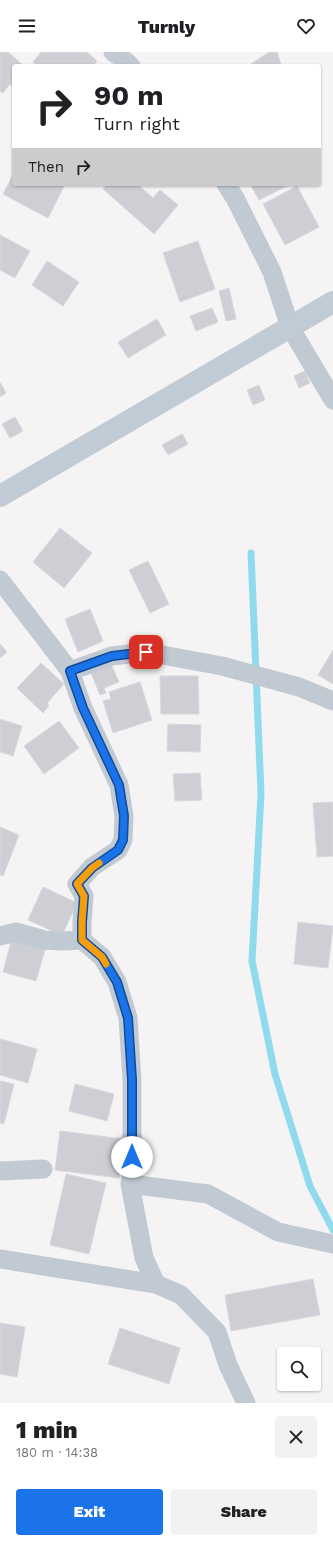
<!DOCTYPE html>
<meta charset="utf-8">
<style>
:root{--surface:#fff;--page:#f2f2f2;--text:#202124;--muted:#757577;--accent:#1a73e8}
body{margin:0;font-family:"Work Sans",sans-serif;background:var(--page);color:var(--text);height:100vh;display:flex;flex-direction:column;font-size:15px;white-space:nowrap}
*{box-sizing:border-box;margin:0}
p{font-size:13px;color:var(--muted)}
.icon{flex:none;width:22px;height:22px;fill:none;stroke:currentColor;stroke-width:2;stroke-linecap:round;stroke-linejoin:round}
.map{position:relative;height:1351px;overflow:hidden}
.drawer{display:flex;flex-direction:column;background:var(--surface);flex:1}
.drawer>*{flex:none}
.hud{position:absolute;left:12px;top:12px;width:309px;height:122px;border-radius:4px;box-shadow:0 1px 3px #0004;background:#fff;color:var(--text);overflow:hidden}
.tools{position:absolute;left:277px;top:1295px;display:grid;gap:8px}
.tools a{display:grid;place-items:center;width:44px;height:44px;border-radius:4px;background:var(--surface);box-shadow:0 1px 3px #0004;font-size:20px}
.pin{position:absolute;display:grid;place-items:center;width:34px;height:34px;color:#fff;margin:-17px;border-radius:8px;box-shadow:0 2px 6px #0006}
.me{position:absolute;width:44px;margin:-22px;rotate:0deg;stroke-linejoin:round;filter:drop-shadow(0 0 3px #0008)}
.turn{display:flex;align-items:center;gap:14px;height:84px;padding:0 16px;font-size:18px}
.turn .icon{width:52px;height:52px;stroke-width:2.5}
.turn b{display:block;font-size:28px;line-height:34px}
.then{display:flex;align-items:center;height:38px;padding:0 16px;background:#0003;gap:8px;font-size:15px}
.round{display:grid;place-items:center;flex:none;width:42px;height:42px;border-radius:4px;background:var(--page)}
.summary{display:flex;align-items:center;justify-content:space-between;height:68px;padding:0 16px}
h1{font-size:24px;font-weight:800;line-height:30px}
.action{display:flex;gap:8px;margin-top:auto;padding:8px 16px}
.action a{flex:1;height:46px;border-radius:4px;background:var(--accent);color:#fff;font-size:16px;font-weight:800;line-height:46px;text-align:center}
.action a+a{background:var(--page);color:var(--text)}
header{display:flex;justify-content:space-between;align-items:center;height:52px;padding:0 16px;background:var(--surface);font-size:18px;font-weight:800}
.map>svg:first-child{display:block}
</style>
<header><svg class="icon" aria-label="menu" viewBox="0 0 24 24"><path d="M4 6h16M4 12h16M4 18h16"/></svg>Turnly<svg class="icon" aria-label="heart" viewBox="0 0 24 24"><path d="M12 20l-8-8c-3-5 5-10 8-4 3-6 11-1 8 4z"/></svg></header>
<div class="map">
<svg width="333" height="1351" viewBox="0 0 333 1351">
<rect width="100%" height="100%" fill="#f5f3f3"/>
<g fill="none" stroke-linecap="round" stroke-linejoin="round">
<path stroke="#90daee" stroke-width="7" d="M251 501 261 742 252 909 275 1022 310 1134 333 1178"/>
</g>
<path fill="#cdcfd5" stroke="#d7d9de" d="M0 0H8L24 14H14V34L13 35 10 32 3 41 0 39Z
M41 0H87L97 9 93 14H38L33 10Z
M269 0H277L281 12 283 14H253L251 12Z
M14 121V132H65L48 166 3 142Z
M107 132H137L153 146 160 138 178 153 154 182 103 137Z
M250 132H291L259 148Z
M297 134 319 175 285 193 263 152Z
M0 183 30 199 15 226 0 218Z
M198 189 215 237 180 250 163 201Z
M47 209 79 230 63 254 32 233Z
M229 236 236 267 226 269 219 239Z
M212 256 218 270 196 279 190 264Z
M157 267 166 283 128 306 118 290Z
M305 319 310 331 299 336 294 324Z
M0 330 6 341 0 345Z
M259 333 265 348 253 353 247 338Z
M15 365 23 379 10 386 2 372Z
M182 382 188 392 168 403 162 393Z
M60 476 92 501 64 536 33 510Z
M148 509 169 552 150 561 129 518Z
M90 557 103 589 78 600 65 567Z
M0 592 7 600 0 606Z
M333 598V632L318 623Z
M110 610 119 630 104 636 106 641 100 643 91 621Z
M41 611 64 632 47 651 49 654 43 661 17 636Z
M160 624H198L199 662H161Z
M140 630 152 668 113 681 103 649 111 647 109 640Z
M0 667 22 674 13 704 0 700Z
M59 669 79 696 44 722 24 694Z
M168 672 201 673 200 700 167 699Z
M200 721 202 748 175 749 173 722Z
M333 750V804L317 805 313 751Z
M0 775 19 783 3 824 0 823Z
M43 835 77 851 62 883 28 868Z
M298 870 333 874 328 916 294 912Z
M13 882 47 891 36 929 3 920Z
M0 987 37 997 28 1031 0 1023Z
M0 1029 14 1032 4 1072 0 1071Z
M75 1032 114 1042 107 1069 69 1059Z
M60 1079 124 1087 119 1126 55 1118Z
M66 1122 106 1131 89 1202 50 1193Z
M313 1227 320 1263 231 1279 225 1243Z
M0 1271 25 1275 17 1325 0 1322Z
M120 1276 180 1296 169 1332 108 1312Z"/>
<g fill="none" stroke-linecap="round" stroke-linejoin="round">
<path stroke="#c1cad2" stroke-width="19" d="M113 0 122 6 131 14
M226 132 235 146 272 220 290 275 333 348
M0 528 70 619 83 656 119 733 124 764 123 788 118 798 92 815 77 832 84 844 82 870V888
M70 619 112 604 146 600 222 614 299 635 333 649
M0 884 16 880 44 888 62 889 82 888 102 905 117 930 128 966 132 1028V1120L130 1132 144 1206 156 1232
M0 1119 43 1117
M130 1132 208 1142 278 1180 333 1192
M0 1207 156 1232 181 1243 217 1280 228 1313 246 1351"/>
<path stroke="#c1cbd6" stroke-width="22" d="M0 444 333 250"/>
</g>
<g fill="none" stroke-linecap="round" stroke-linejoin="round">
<defs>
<path id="route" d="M132 1105V1028L128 966 117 930 102 905 82 888V870L84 844 77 832 92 816 118 798 123 788 124 764 119 733 83 656 70 619 112 604 146 600"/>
</defs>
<use href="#route" stroke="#114b97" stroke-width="10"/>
<use href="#route" stroke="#1a73e8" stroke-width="7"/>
<path stroke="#f59e0b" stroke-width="7" d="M99 811 92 816 77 832 84 844 82 870V888L102 905 106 912"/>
</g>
</svg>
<div class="tools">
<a><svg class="icon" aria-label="search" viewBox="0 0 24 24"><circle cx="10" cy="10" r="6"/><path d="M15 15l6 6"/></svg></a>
</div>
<div class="pin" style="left:146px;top:600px;background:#d93025"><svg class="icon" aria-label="arrive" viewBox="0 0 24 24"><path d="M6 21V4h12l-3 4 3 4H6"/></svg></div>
<svg class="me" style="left:132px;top:1105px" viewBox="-20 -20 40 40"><circle r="19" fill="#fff"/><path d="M0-13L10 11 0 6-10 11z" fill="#1a73e8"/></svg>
<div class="hud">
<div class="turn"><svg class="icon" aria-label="right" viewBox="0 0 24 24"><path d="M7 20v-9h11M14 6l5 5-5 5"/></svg><div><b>90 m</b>Turn right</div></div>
<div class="then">Then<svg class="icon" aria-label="right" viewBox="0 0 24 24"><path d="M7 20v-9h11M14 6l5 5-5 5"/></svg></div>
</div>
</div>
<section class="drawer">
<div class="summary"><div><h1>1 min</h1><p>180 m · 14:38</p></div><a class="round"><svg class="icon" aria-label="close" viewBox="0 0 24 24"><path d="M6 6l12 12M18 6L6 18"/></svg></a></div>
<div class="action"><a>Exit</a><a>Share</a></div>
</section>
